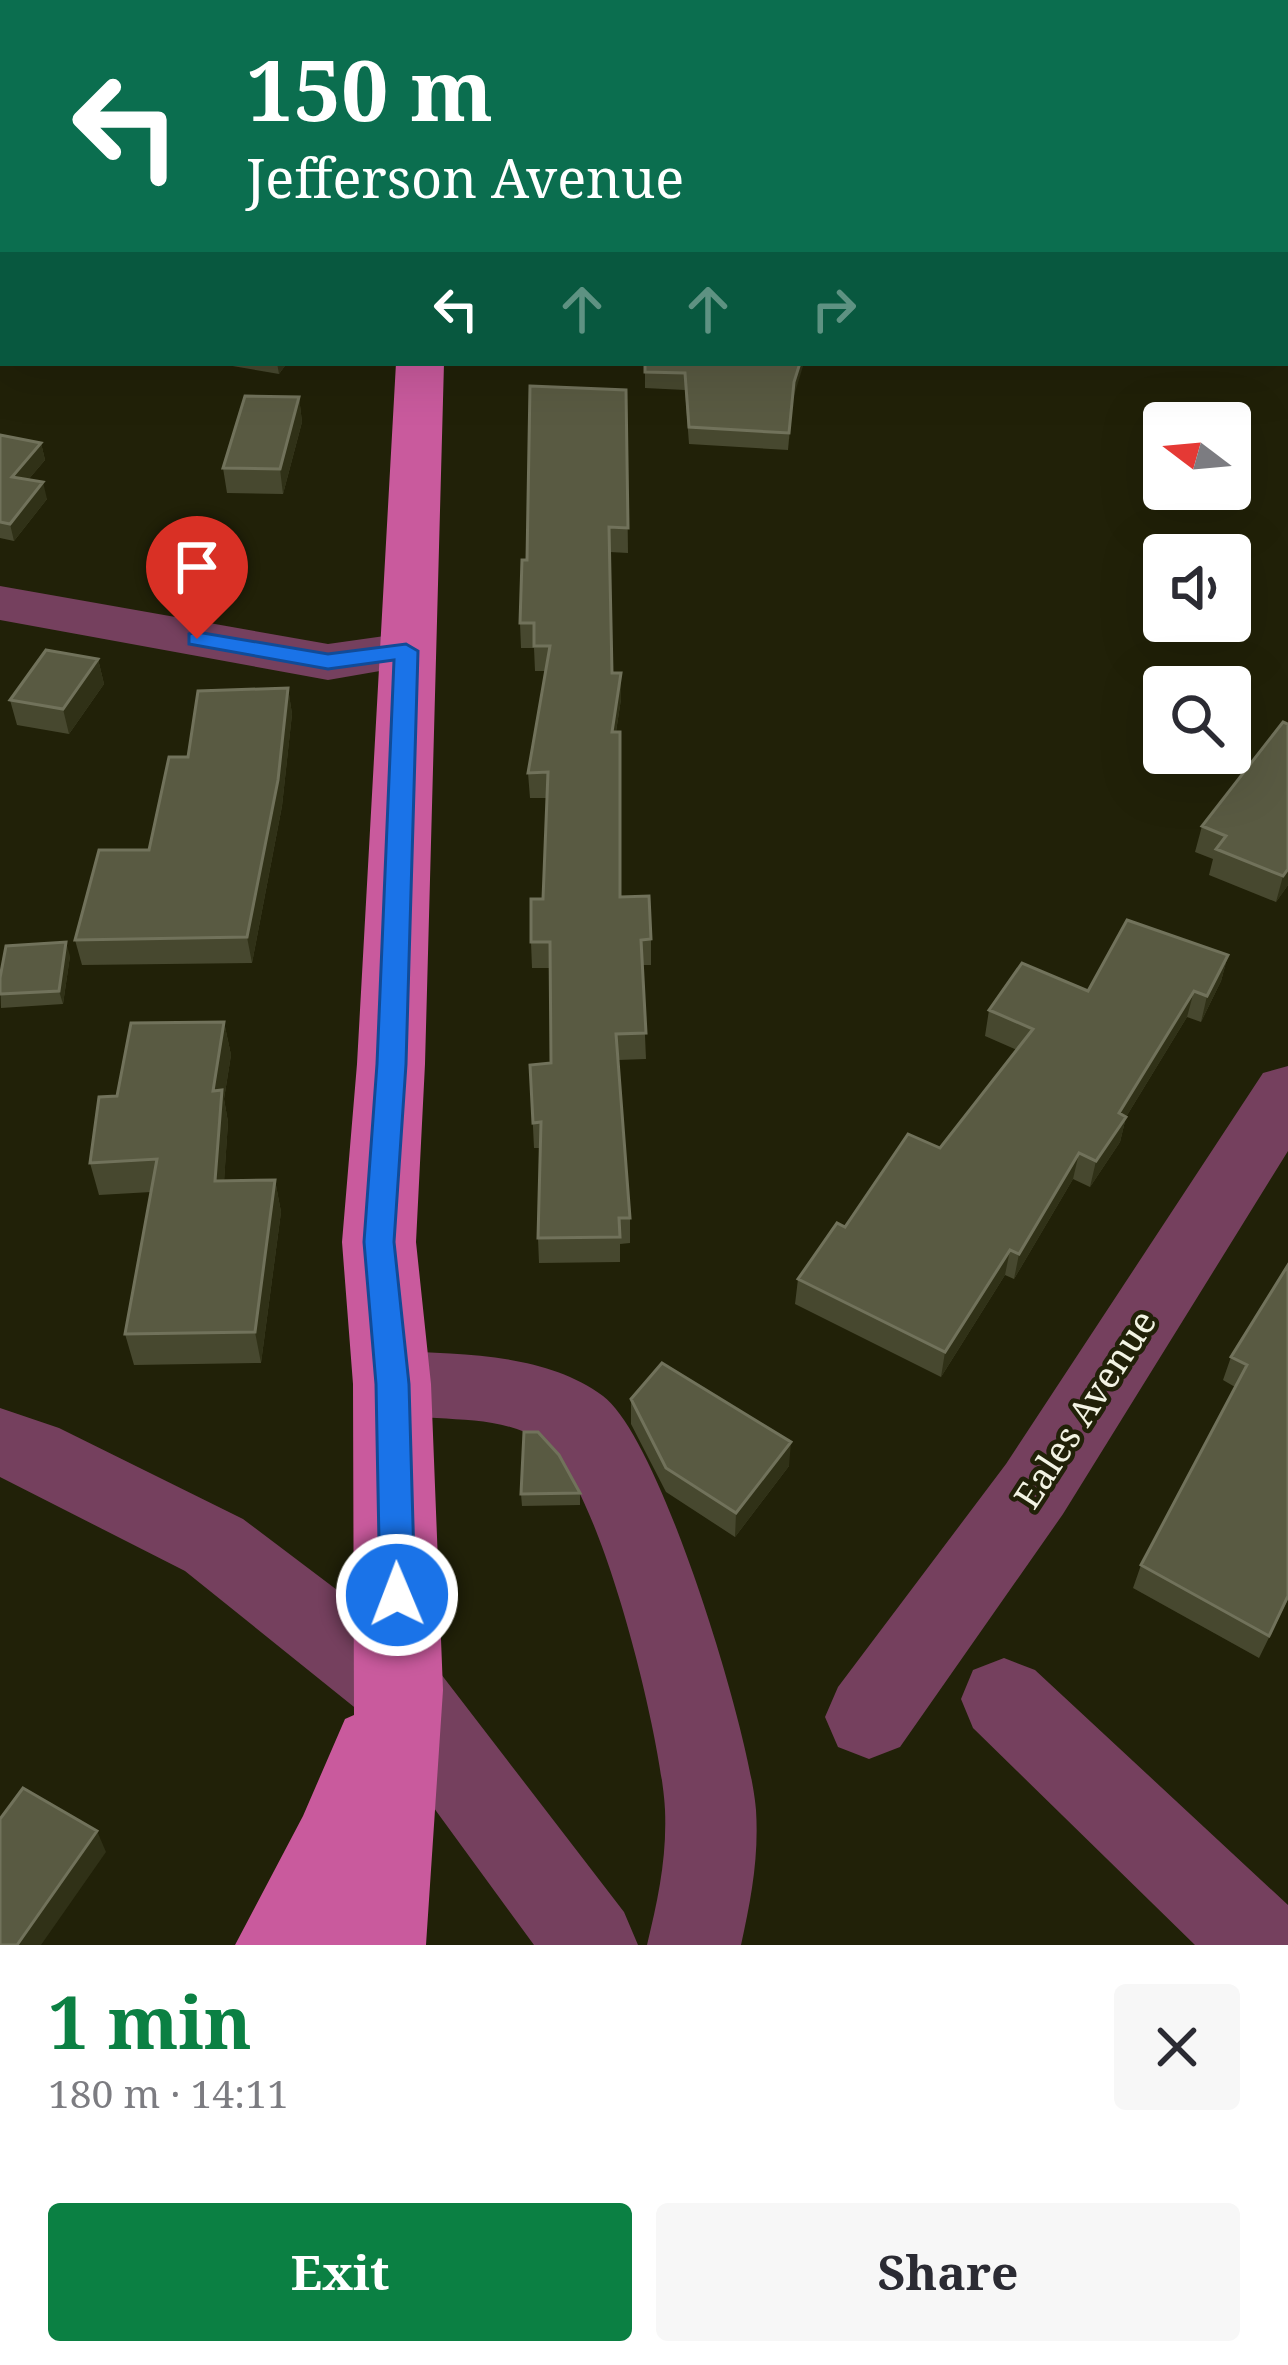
<!DOCTYPE html>
<meta charset="utf-8">
<style>
:root{--surface:#fff;--page:#f7f7f7;--text:#2b2b33;--muted:#7c7c81;--accent:#0b8043}
body{margin:0;font-family:"Noto Serif",serif;background:var(--page);color:var(--text);height:100vh;display:flex;flex-direction:column;font-size:45px;white-space:nowrap}
*{box-sizing:border-box;margin:0}
p{font-size:39px;color:var(--muted)}
.icon{flex:none;width:66px;height:66px;fill:none;stroke:currentColor;stroke-width:2;stroke-linecap:round;stroke-linejoin:round}
.map{position:relative;height:1945px;overflow:hidden}
.side{display:flex;flex-direction:column;background:var(--surface);flex:1}
.side>*{flex:none}
.guide{position:absolute;left:0px;top:0px;width:1290px;height:366px;box-shadow:0 12px 48px #0002;background:#0b6e4f;color:#fff;overflow:hidden}
.needle{width:78px;rotate:286deg}
.fabs{position:absolute;left:1143px;top:402px;display:grid;gap:24px}
.fabs a{display:grid;place-items:center;width:108px;height:108px;border-radius:12px;background:var(--surface);box-shadow:0 12px 48px #0002;font-size:60px}
.pin{position:absolute;display:grid;place-items:center;width:102px;height:102px;color:#fff;margin:-123px -51px;border-radius:50% 50% 50% 0;rotate:-45deg;box-shadow:0 0 12px #0007}
.pin .icon{rotate:45deg}
.me{position:absolute;width:132px;margin:-66px;rotate:359deg;stroke-linejoin:round;filter:drop-shadow(0 0 9px #0008)}
.turn{display:flex;align-items:center;gap:42px;height:252px;padding:0 48px;font-size:54px}
.turn .icon{width:156px;height:156px;stroke-width:2.5}
.turn b{display:block;font-size:84px;line-height:102px}
.lanes{display:flex;align-items:center;height:114px;padding:0 48px;background:#0003;justify-content:center;gap:60px;direction:ltr}
.lanes .off{opacity:.35}
.round{display:grid;place-items:center;flex:none;width:126px;height:126px;border-radius:12px;background:var(--page)}
.headline{display:flex;align-items:center;justify-content:space-between;height:204px;padding:0 48px}
h1{font-size:72px;font-weight:700;line-height:90px;color:var(--accent)}
.primary-button{display:flex;gap:24px;margin-top:auto;padding:24px 48px}
.primary-button a{flex:1;height:138px;border-radius:12px;background:var(--accent);color:#fff;font-size:48px;font-weight:700;line-height:138px;text-align:center}
.primary-button a+a{background:var(--page);color:var(--text)}
.map>svg:first-child{display:block}
</style>
<div class="map">
<svg width="1288" height="1945" viewBox="0 0 1288 1945">
<rect width="100%" height="100%" fill="#212108"/>
<g fill="none" stroke-linecap="round" stroke-linejoin="round">
<path fill="#75405e" fill-rule="evenodd" d="M1176 0H1224L1174 3Z
M1287 199H1288V225H1287Z
M0 207H3V233H0Z
M0 586 328 644 406 633 426 639 434 651 426 663 328 680 0 620Z
M1288 1066V1151L1063 1514 900 1747 869 1759 838 1747 825 1717 838 1687 1006 1464 1263 1073Z
M392 1351C461 1354 545 1353 603 1396 661 1439 750 1733 756 1810 759 1858 751 1899 741 1945H647C658 1899 667 1858 665 1810 662 1739 599 1478 542 1441 491 1408 421 1427 364 1407L353 1384 364 1361Z
M0 1408 59 1428 243 1519 431 1661 624 1912 638 1945H534L369 1719 185 1571 0 1477Z
M1004 1658 1035 1670 1288 1905V1945H1195L973 1728 961 1699 973 1670Z"/>
<path fill="#c95a9d" fill-rule="evenodd" d="M427 0H465V3H427Z
M396 363H444L425 1064 416 1242 431 1384 443 1690 426 1945H235L303 1816 345 1719 354 1715 353 1384 342 1242 357 1064Z"/>
</g>
<path fill="#47482f" d="M900 0H1196V3H906Z
M215 363H287L279 374Z
M645 363 793 399 788 450 689 444 685 390 645 388Z
M626 390 628 553 610 552 612 673H621V699L616 732 620 897 651 939V965H642L646 1059 618 1060 630 1218V1243L620 1244V1262L539 1263 538 1238 540 1148H534L530 1065 551 1063 550 968H532L531 942 543 899 547 798H530L528 773 545 671H535L534 648H521L520 623 527 560Z
M299 397 302 422 283 494 227 493 223 468Z
M0 435 41 443 45 460 28 480 47 499 14 541 0 538Z
M98 659 104 684 69 734 17 725 10 700Z
M288 688 292 714 282 806 252 963 82 965 75 940 149 850 188 757Z
M1283 722 1288 885 1276 902 1209 875 1213 859 1195 852 1202 826Z
M1228 955 1221 981 1201 1022 1187 1017 1126 1117 1120 1142 1090 1187 1073 1179 1014 1279 1005 1275 941 1377 795 1304 798 1279 845 1227 940 1148 1017 1050 985 1036 989 1010 1088 991Z
M70 956 63 1004 1 1008 0 978Z
M224 1022 231 1055 224 1099 228 1122 224 1181 275 1180 281 1212 261 1363 134 1365 125 1334 151 1192 99 1195 90 1163 117 1096Z
M1288 1265V1599L1259 1658 1133 1588 1141 1565 1235 1387 1223 1380 1231 1357Z
M631 1399 789 1466 735 1537 666 1492 631 1424Z
M580 1493V1505L522 1506 521 1494Z"/>
<path fill="#303117" d="M335 0H354L351 3H332Z
M994 0H1106L1105 3H982Z
M1140 0H1196V3H1139Z
M3 76V95L0 97V78Z
M3 252V274L0 278V255Z
M277 363H287L279 374Z
M800 363H804L793 399 788 450 794 382Z
M299 397 302 422 283 494 280 469Z
M41 443 45 460 16 494 12 477Z
M43 482 47 499 14 541 10 524Z
M98 659 104 684 69 734 63 709Z
M621 673V699L612 757V732Z
M288 688 292 714 282 806 252 963 247 937Z
M1288 869V885L1276 902 1283 876Z
M66 942 70 956 63 1004 59 991Z
M1228 955 1221 981 1201 1022 1207 996Z
M1194 991 1187 1017 1126 1117 1120 1142 1090 1187 1096 1161 1119 1113Z
M224 1022 231 1055 224 1099 228 1122 222 1213 215 1181 213 1091Z
M1079 1153 1073 1179 1014 1279 1019 1254Z
M275 1180 281 1212 261 1363 255 1332Z
M1010 1250 1005 1275 941 1377 945 1352Z
M791 1442 789 1466 735 1537 736 1513Z
M97 1831 106 1852 41 1945H17Z"/>
<path fill="#595a42" stroke="#71725b" stroke-width="3" d="M0 0H53L74 3H3V76L0 78Z
M252 0H335L332 3H250Z
M516 0H709L707 3H514Z
M917 0H994L982 3H927L916 2Z
M645 363H800L794 382 789 433 689 427 685 373 645 372Z
M530 386 626 390 628 528 609 527 612 673H621L612 732H620V897L649 896 651 939 641 940 646 1033 616 1034 630 1218H619L620 1237 538 1238 541 1122 533 1123 530 1065 551 1063 550 942H531V899H543L548 772 528 773 550 646H534V623H520L522 560H527Z
M245 396 299 397 280 469 223 468Z
M0 435 41 443 12 477 43 482 10 524 0 522Z
M46 650 98 659 63 709 10 700Z
M288 688 278 780 247 937 75 940 99 850H149L169 757H188L198 691Z
M1283 722 1288 724V869L1283 876 1216 849 1226 836 1202 826Z
M1127 920 1228 955 1207 996 1194 991 1119 1113 1126 1117 1096 1161 1079 1153 1019 1254 1010 1250 945 1352 798 1279 837 1223 845 1227 908 1134 940 1148 1033 1029 989 1010 1022 963 1088 991Z
M66 942 59 991 0 994V978L6 946Z
M224 1022 213 1091 222 1090 215 1181 275 1180 255 1332 125 1334 157 1159 90 1163 99 1097 117 1096 131 1023Z
M1288 1265V1596L1269 1636 1141 1565 1247 1365 1231 1357Z
M662 1363 791 1442 736 1513 666 1468 631 1399Z
M524 1432H538L559 1455 580 1493 521 1494Z
M23 1788 97 1831 17 1945H0V1819Z"/>
<path fill="#1a73e8" stroke="#114b97" stroke-width="3" d="M197 632 328 654 406 644 418 651 406 1064 394 1242 409 1384 415 1595 409 1607 397 1611 385 1607 380 1595 376 1384 364 1242 377 1064 394 660 328 669 189 644V634Z"/>
<g text-anchor="middle" stroke-width="9" stroke-linejoin="round" paint-order="stroke">
<g font-size="36" fill="#f2f3e3" stroke="#212108">
<text transform="translate(1085 1409) rotate(-57)" y="13">Eales Avenue</text>
</g>
</g>
</svg>
<div class="fabs">
<a><svg class="needle" viewBox="-14 -14 28 28"><path d="M0-13l5 13h-10z" fill="#e53935"/><path d="M0 13l5-13h-10z" fill="#7c7c81"/></svg></a>
<a><svg class="icon" aria-label="sound" viewBox="0 0 24 24"><path d="M4 9h4l5-4v14l-5-4H4zM17 9q2 3 0 6"/></svg></a>
<a><svg class="icon" aria-label="search" viewBox="0 0 24 24"><circle cx="10" cy="10" r="6"/><path d="M15 15l6 6"/></svg></a>
</div>
<div class="pin" style="left:197px;top:639px;background:#d93025"><svg class="icon" aria-label="arrive" viewBox="0 0 24 24"><path d="M6 21V4h12l-3 4 3 4H6"/></svg></div>
<svg class="me" style="left:397px;top:1595px" viewBox="-20 -20 40 40"><circle r="17" fill="#1a73e8" stroke="#fff" stroke-width="3"/><path d="M0-11L8 9 0 5-8 9z" fill="#fff"/></svg>
<div class="guide">
<div class="turn"><svg class="icon" aria-label="left" viewBox="0 0 24 24"><path d="M17 20v-9H6M10 6l-5 5 5 5"/></svg><div><b>150 m</b>Jefferson Avenue</div></div>
<div class="lanes"><svg class="icon" aria-label="left" viewBox="0 0 24 24"><path d="M17 20v-9H6M10 6l-5 5 5 5"/></svg><svg class="icon off" aria-label="ahead" viewBox="0 0 24 24"><path d="M12 20V5M6 11l6-6 6 6"/></svg><svg class="icon off" aria-label="ahead" viewBox="0 0 24 24"><path d="M12 20V5M6 11l6-6 6 6"/></svg><svg class="icon off" aria-label="right" viewBox="0 0 24 24"><path d="M7 20v-9h11M14 6l5 5-5 5"/></svg></div>
</div>
</div>
<section class="side">
<div class="headline"><div><h1>1 min</h1><p>180 m · 14:11</p></div><a class="round"><svg class="icon" aria-label="close" viewBox="0 0 24 24"><path d="M6 6l12 12M18 6L6 18"/></svg></a></div>
<div class="primary-button"><a>Exit</a><a>Share</a></div>
</section>
